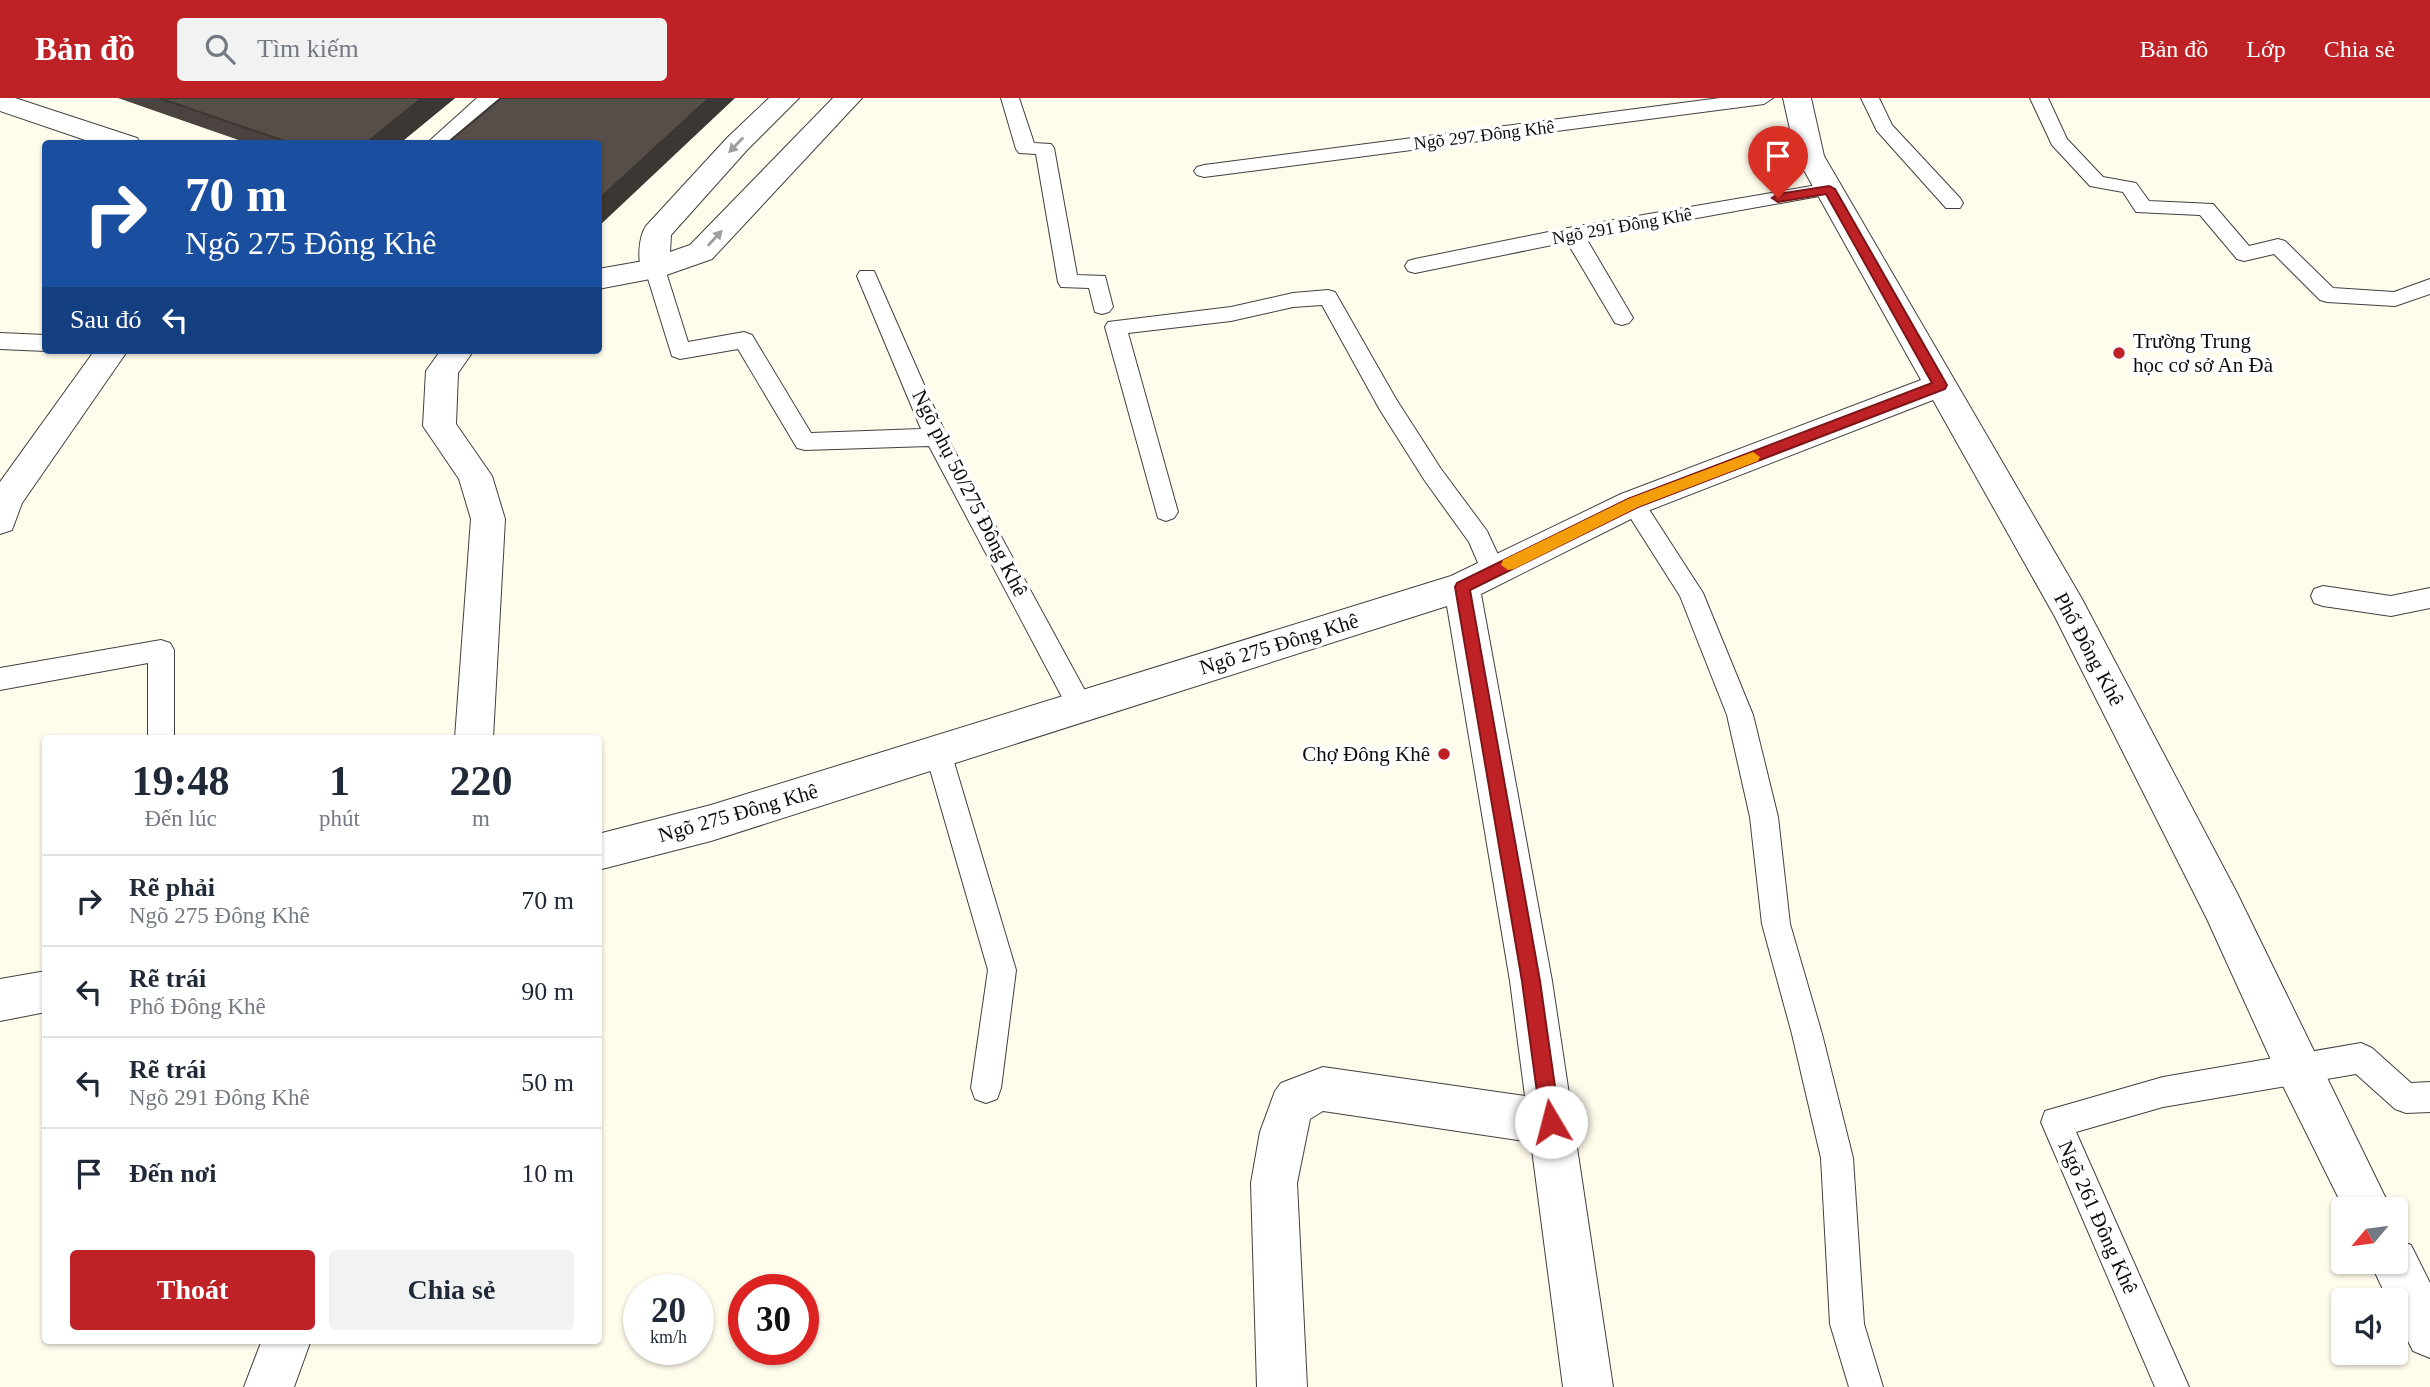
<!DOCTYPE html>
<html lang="vi">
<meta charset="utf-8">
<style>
:root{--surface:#fff;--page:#f2f2f3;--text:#1f2937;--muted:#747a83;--line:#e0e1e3;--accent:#bf2226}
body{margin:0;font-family:"Times New Roman",serif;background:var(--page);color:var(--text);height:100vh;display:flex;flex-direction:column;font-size:26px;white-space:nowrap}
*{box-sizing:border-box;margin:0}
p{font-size:23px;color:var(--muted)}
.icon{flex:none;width:38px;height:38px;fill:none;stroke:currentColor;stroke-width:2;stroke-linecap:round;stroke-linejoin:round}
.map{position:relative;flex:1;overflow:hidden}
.panel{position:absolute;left:42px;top:637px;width:560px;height:609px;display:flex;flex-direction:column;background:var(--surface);border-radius:7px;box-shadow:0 2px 5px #0004}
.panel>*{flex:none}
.top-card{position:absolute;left:42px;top:42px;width:560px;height:214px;border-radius:7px;box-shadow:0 2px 5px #0004;background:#1a4fa0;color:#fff;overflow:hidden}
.needle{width:46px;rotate:241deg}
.tools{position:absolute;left:2331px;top:1099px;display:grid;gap:14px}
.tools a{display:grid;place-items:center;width:77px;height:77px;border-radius:7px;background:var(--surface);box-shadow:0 2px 5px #0004;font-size:35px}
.speed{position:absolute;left:623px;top:1176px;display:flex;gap:14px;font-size:35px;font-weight:700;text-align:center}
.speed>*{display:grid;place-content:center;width:91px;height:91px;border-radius:50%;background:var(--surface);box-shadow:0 2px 5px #0004;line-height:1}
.speed small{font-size:18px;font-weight:400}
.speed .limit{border:10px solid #d22;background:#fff;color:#111}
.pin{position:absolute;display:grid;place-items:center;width:60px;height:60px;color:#fff;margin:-72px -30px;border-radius:50% 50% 50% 0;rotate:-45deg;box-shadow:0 0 7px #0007}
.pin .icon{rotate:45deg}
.me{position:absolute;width:77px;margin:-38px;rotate:352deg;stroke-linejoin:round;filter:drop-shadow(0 0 5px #0008)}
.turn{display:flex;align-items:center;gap:24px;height:147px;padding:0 28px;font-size:32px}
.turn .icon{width:91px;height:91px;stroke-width:2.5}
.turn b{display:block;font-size:49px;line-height:60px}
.then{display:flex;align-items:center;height:66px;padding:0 28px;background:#0003;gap:14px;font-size:26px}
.eta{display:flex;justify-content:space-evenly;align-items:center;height:119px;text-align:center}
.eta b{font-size:42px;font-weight:800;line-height:49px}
.button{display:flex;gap:14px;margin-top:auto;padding:14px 28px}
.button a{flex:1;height:80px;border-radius:7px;background:var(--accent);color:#fff;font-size:28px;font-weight:800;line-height:80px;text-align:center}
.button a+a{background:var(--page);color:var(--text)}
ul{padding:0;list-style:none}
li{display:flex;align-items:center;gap:21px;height:91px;padding:0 28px;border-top:2px solid var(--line)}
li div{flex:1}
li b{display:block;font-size:26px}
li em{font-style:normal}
header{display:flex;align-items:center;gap:42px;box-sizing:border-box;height:98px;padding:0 35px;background:var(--accent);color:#fff}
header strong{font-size:33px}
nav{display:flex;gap:38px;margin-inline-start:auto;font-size:24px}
.search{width:490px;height:63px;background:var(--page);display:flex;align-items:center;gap:18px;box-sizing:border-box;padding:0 24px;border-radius:7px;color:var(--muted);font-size:26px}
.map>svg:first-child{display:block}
</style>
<header>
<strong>Bản đồ</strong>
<div class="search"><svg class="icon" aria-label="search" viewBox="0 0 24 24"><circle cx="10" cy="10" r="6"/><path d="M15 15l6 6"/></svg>Tìm kiếm</div>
<nav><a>Bản đồ</a><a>Lớp</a><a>Chia sẻ</a></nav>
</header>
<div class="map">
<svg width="2430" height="1289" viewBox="0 0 2430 1289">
<rect width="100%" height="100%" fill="#fffcec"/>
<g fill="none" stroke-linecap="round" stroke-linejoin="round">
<defs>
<path id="service" d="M1001 0H1019L1034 45 1051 46 1054 50 1077 177 1105 178 1113 209 1109 214 1102 216 1095 214 1089 190 1061 189 1058 184 1036 56 1019 55 1016 51Z
M1720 0H1773L1764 6 1204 79 1197 77 1194 73 1197 69 1204 67Z
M1861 0H1879L1892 27 1960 100 1963 105 1960 110H1946L1877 33Z
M2030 0H2048L2067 41 2103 79 2136 85 2149 103 2213 106 2249 148 2278 141 2285 143 2333 190 2394 194 2430 181V196L2395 208 2327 204 2320 202 2274 156 2244 163 2237 161 2200 117 2136 114 2123 94 2090 88 2052 47Z
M1829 85 1836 87 1839 91 1836 95 1586 140 1633 220 1629 225 1622 227 1615 225 1567 144 1415 175 1408 173 1405 168 1408 163 1415 161 1573 129Z
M655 164 662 166 665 171 688 244 744 234 752 237 811 335 921 331 857 178 860 173H874L947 339 1089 600 1093 608 1089 616 1080 619 1071 616 929 348 805 352 797 350 738 251 680 261 672 258 645 171 648 166Z
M1328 192 1335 194 1396 301 1441 371 1487 433 1506 474 1503 481 1494 484 1485 481 1469 444 1425 383 1380 312 1322 207 1293 209 1231 223 1128 235 1178 414 1174 420 1166 423 1158 420 1105 229 1108 224 1231 209 1293 195Z
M0 235 46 237V252H48L46 253 0 251Z
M1633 396 1641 399 1703 495 1753 617 1778 719 1790 826 1822 936 1853 1060 1864 1226 1883 1289H1849L1830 1226 1821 1060 1792 936 1762 826 1750 719 1727 617 1680 498 1621 405 1625 399Z
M2323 488 2391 498 2430 490V510L2391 518 2323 508 2314 505 2311 498 2314 491Z
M161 542 170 545 174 552V640H148V565L0 592V570Z
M938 643 947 646 951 654 1016 872 1001 990 997 1001 986 1005 975 1001 971 990 988 872 925 654 929 646Z
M2361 945 2372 950 2411 985 2430 984V1014L2406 1015 2395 1011 2356 976 2163 1009 2076 1034 2189 1289H2155L2041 1024 2045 1013 2163 979Z"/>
<path id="minor" d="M477 0H508L458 46H426Z
M769 0H799L747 52 671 137 670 154 690 147 833 0H862L712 161 655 181 644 178C637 166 638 140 646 128L727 40Z
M1783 0H1811L1824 58 2082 501 2237 795 2391 1111H2344L2282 986 2207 821 2055 519 1933 302 1645 414 1481 496 1552 883 1613 1289H1563L1531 1044 1323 1013 1310 1021 1297 1085 1307 1289H1257L1251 1085 1260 1034 1275 993 1281 985 1323 969 1525 998 1510 883 1447 508 711 743 598 772V736L711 707 1451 478 1621 396 1921 282 1796 58Z
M95 252H128L22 405 12 432 0 436V384Z
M441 252H474L458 275 456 326 492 378 505 421 493 640H455L471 421 459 381 423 328 426 273Z
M46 873V914L0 923V881Z
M2396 1141 2411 1147 2430 1185V1260L2413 1253 2396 1219V1202H2388L2370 1164H2396Z
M262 1242H311L294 1289H244Z"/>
<path id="tertiary" d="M0 0H15L137 40 141 46H97L0 13Z
M655 161 666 164 670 171 666 178 598 191V171Z"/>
</defs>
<use href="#service" stroke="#404040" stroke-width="2"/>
<use href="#minor" stroke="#404040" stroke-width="2"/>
<use href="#tertiary" stroke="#404040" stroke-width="2"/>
<use href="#service" fill="#fff" fill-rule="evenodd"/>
<use href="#minor" fill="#fff" fill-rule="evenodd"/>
<use href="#tertiary" fill="#fff" fill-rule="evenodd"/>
</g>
<path fill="#4a433f" d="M118 0H455L399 46H250Z"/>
<path fill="#3c3733" d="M422 0H455L399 46H365Z
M709 0H735L598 129V102Z"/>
<path fill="#564e49" stroke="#3c3733" stroke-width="2" d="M159 0H422L365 46H293Z
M501 0H709L598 102V46H446Z"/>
<defs><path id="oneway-solid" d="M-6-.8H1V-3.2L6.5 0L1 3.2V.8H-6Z" transform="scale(1.75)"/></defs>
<g fill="#9e9e9e">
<use href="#oneway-solid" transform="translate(736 47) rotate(134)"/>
<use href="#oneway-solid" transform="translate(715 140) rotate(-47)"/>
</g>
<path fill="#bf2226" stroke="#7c1619" stroke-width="2" d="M1829 88 1835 91 1947 287 1945 291 1638 409 1470 492 1540 883 1560 1024 1557 1031 1551 1034 1544 1031 1541 1024 1522 883 1455 489 1457 485 1628 401 1932 285 1826 96 1778 104 1772 100 1778 96Z"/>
<path fill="#f59e0b" d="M1753 354 1760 359 1758 363 1638 409 1514 471 1508 472 1501 467 1503 462 1628 401Z"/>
<g fill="#bf2226" stroke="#fff" stroke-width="2.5">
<circle cx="2119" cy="255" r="7"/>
<circle cx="1444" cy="656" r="7"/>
</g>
<g text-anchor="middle" stroke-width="7" stroke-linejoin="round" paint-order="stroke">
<g font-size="18" fill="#0d0d0d" stroke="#fff">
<text transform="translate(1484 37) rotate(-7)" y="6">Ngõ 297 Đông Khê</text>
<text transform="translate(1622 128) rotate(-10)" y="6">Ngõ 291 Đông Khê</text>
</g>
<g font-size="21" fill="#0d0d0d" stroke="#fff" text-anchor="start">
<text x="2133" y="250">Trường Trung<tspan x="2133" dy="24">học cơ sở An Đà</tspan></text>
<text x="1430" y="663" text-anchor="end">Chợ Đông Khê</text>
</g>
<g font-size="21" fill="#0d0d0d" stroke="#fff">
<text transform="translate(970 395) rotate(63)" y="7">Ngõ phụ 50/275 Đông Khê</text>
<text transform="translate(1279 546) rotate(-17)" y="7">Ngõ 275 Đông Khê</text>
<text transform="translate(2089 551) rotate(62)" y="7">Phố Đông Khê</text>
<text transform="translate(738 715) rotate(-16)" y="7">Ngõ 275 Đông Khê</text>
<text transform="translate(2098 1119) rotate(66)" y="7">Ngõ 261 Đông Khê</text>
</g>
</g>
</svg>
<div class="tools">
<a><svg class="needle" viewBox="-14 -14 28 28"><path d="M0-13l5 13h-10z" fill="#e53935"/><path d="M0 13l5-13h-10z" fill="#747a83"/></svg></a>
<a><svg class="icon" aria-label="sound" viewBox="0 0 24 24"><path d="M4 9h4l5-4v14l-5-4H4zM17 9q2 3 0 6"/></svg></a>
</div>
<div class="speed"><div>20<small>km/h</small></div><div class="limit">30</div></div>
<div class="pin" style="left:1778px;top:100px;background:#d93025"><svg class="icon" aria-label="arrive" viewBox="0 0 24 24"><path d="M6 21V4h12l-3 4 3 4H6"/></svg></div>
<svg class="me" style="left:1551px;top:1024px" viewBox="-20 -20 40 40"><circle r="19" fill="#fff"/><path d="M0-13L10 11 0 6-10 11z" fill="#bf2226"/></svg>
<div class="top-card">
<div class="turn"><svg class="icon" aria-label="right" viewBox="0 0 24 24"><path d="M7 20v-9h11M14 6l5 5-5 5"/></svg><div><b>70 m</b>Ngõ 275 Đông Khê</div></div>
<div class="then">Sau đó<svg class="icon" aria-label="left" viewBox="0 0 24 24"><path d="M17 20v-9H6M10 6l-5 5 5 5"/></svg></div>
</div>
<section class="panel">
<div class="eta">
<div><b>19:48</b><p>Đến lúc</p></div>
<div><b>1</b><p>phút</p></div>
<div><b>220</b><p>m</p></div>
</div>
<ul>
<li><svg class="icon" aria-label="right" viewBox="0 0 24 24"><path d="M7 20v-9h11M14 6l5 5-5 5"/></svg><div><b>Rẽ phải</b><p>Ngõ 275 Đông Khê</p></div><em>70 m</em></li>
<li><svg class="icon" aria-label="left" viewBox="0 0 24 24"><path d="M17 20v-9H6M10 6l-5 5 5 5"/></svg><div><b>Rẽ trái</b><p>Phố Đông Khê</p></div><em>90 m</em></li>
<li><svg class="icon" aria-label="left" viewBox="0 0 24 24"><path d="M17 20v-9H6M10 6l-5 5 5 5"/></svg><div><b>Rẽ trái</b><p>Ngõ 291 Đông Khê</p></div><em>50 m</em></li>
<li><svg class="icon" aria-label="arrive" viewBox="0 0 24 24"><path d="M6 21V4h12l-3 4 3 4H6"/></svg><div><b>Đến nơi</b></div><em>10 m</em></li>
</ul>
<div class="button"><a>Thoát</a><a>Chia sẻ</a></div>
</section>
</div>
